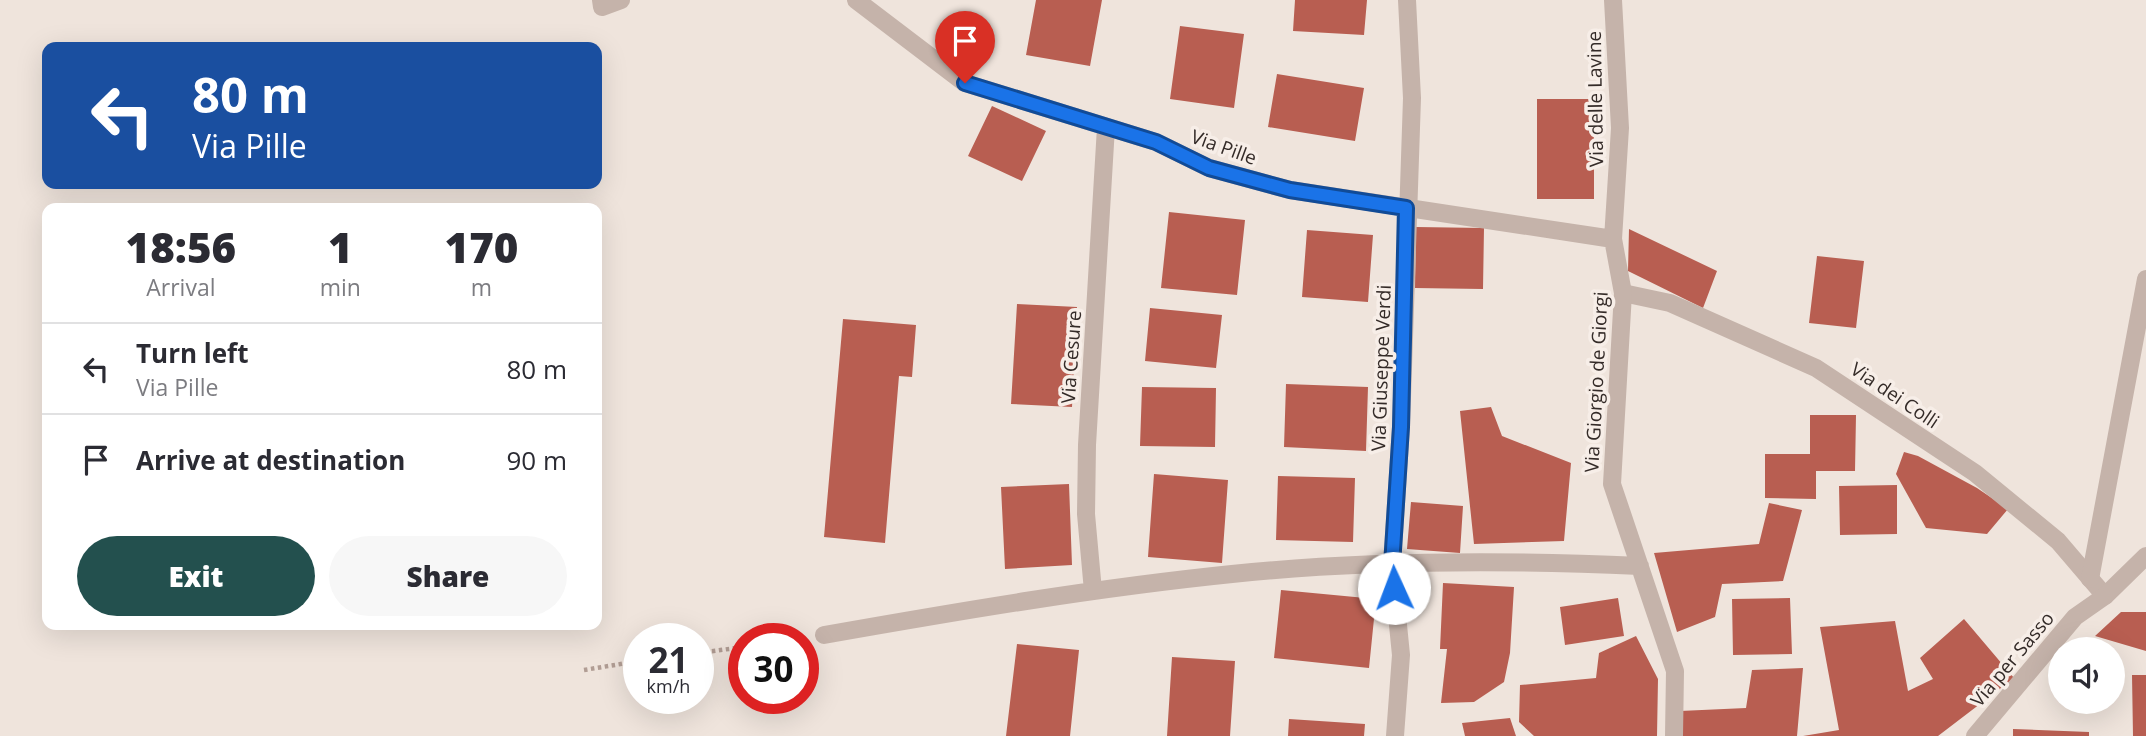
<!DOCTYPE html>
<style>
:root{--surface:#fff;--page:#f7f7f7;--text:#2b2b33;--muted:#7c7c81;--line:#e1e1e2;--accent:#23504e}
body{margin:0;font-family:"Open Sans",sans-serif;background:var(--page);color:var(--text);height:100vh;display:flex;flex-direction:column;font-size:26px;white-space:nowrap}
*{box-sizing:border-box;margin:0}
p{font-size:23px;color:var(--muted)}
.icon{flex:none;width:38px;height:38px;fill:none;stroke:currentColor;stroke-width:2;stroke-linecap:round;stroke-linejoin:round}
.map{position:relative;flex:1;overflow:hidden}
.side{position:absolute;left:42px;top:203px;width:560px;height:427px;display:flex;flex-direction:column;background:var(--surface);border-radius:14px;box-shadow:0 7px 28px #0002}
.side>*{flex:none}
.guide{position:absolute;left:42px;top:42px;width:560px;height:147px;border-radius:14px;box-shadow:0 7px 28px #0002;background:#1a4fa0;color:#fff;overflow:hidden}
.fabs{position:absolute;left:2048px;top:637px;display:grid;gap:14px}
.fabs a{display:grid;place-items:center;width:77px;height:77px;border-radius:50%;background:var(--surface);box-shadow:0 7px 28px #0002;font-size:35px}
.speed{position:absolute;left:623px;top:623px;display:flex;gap:14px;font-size:35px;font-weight:700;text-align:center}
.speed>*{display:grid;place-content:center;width:91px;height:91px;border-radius:50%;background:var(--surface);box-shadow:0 7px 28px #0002;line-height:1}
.speed small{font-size:18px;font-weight:400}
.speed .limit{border:10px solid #d22;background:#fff;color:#111}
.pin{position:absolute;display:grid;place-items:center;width:60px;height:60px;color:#fff;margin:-72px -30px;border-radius:50% 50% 50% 0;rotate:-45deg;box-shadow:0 0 7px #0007}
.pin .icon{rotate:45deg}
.me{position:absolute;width:77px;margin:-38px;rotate:358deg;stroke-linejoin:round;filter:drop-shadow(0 0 5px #0008)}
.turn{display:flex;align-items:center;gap:24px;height:147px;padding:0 35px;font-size:32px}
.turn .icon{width:91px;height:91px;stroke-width:2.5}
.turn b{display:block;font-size:49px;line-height:60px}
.eta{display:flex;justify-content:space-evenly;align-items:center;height:119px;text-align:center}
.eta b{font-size:42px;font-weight:800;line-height:49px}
.button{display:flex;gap:14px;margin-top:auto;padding:14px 35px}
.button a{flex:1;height:80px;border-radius:42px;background:var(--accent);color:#fff;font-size:28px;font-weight:800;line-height:80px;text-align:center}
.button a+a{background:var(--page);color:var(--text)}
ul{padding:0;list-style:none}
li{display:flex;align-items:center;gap:21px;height:91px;padding:0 35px;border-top:2px solid var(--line)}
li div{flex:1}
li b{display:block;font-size:26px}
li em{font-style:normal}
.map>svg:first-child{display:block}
</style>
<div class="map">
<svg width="2146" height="736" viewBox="0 0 2146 736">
<rect width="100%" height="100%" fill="#efe4dc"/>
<path fill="#b85e51" d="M1036 0H1102L1090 66 1026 55Z
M1295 0H1367L1364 35 1293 31Z
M1180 26 1244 34 1234 108 1170 99Z
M1277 74 1364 88 1355 141 1268 127Z
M1537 99H1594V199H1537Z
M992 106 1046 131 1022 181 968 156Z
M1169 212 1245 220 1237 295 1161 288Z
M1416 227 1484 228 1483 289 1415 288Z
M1629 229 1717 271 1703 308 1628 271Z
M1307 230 1373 235 1368 302 1302 297Z
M1817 256 1864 261 1856 328 1809 323Z
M1017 304 1077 307 1072 407 1011 404Z
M1150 308 1222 315 1216 368 1145 361Z
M843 319 916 325 912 377 899 376 885 543 824 537Z
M1286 384 1368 387 1366 451 1284 447Z
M1142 387 1216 388 1215 447 1140 446Z
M1491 407 1502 436 1571 463 1564 541 1474 544 1460 411Z
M1810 415H1856L1855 471H1816V499L1765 498V454H1810Z
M1904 452 1918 456 1977 488 2008 509 1987 534 1926 528 1896 474Z
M1154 474 1228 480 1222 563 1148 557Z
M1278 476 1355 478 1353 542 1276 540Z
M1069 484 1072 565 1005 569 1001 487Z
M1897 485V534L1840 535 1839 486Z
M1411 502 1463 506 1460 553 1407 549Z
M1769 503 1802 510 1783 581 1722 584 1715 617 1677 632 1654 553 1759 544Z
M1443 583 1514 587 1510 653 1504 682 1474 702 1441 703 1447 649H1440Z
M1281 590 1376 599 1369 668 1274 658Z
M1618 598 1624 636 1565 645 1560 607Z
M1790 598 1792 654 1733 655 1732 599Z
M2121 612H2146V651L2095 636Z
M1964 619 2014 678 1938 736H1803L1839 730 1820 627 1895 621 1908 691 1933 679 1920 658Z
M1636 636 1658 679 1657 736H1534L1519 722 1520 685 1596 678 1599 653Z
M1017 644 1079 650 1070 736H1006Z
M1172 657 1235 661 1230 736H1167Z
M1803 668 1797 736H1683L1680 711 1746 708 1752 670Z
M2132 675H2146V736H2133Z
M1510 718 1516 736H1465L1462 723Z
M1289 719 1365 724 1364 736H1288Z
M2013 729 2089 732V736H2013Z"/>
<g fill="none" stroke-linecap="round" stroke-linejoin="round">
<path stroke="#b19d94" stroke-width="4.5" stroke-dasharray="3.5 3.5" stroke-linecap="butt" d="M698 653 744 647
M584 670 639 661"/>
<path stroke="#c5b3aa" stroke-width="18" d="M1623 293 1670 303 1816 368 1975 473 2058 541 2105 596"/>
<path stroke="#c5b3aa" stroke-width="18" d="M601 0 602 7 621 0
M856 0 965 83 1156 142 1209 168 1290 190 1613 239
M1613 0 1620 128 1613 239 1623 293 1612 484 1675 671 1674 736
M2090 579 2146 279
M1093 591 1086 514 1087 445 1106 127
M824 635C960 611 1095 588 1232 574 1367 560 1505 560 1640 566
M1395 736 1401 655 1392 565 1401 427 1412 98 1407 0
M1975 736 2075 617 2105 596 2146 556"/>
</g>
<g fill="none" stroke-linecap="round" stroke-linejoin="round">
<defs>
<path id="route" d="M965 83 1156 142 1209 168 1290 190 1406 208 1401 427 1392 565 1394 588"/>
</defs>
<use href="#route" stroke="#114b97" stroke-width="18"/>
<use href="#route" stroke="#1a73e8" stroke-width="12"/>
</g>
<g text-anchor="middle" stroke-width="7" stroke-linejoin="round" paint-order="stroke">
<g font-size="19" fill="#342b28" stroke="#f7eee8">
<text transform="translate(1595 99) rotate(-91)" y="7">Via delle Lavine</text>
<text transform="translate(1224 147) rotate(20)" y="7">Via Pille</text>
<text transform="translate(1071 357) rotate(-86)" y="7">Via Cesure</text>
<text transform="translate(1381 368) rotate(-88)" y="7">Via Giuseppe Verdi</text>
<text transform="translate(1596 382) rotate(-87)" y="7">Via Giorgio de Giorgi</text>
<text transform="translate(1895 395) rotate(34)" y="7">Via dei Colli</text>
<text transform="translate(2012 659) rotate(-50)" y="7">Via per Sasso</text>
</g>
</g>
</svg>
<div class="fabs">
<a><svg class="icon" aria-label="sound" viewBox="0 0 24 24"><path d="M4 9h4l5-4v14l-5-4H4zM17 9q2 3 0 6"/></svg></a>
</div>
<div class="speed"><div>21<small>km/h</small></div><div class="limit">30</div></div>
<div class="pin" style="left:965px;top:83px;background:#d93025"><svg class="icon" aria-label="arrive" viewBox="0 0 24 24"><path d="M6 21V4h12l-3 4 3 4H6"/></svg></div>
<svg class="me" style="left:1394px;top:588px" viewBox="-20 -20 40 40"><circle r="19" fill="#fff"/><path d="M0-13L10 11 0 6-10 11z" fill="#1a73e8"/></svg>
<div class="guide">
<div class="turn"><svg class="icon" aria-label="left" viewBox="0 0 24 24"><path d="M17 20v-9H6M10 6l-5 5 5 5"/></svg><div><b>80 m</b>Via Pille</div></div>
</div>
<section class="side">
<div class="eta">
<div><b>18:56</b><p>Arrival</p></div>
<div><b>1</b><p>min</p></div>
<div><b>170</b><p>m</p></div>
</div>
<ul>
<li><svg class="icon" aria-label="left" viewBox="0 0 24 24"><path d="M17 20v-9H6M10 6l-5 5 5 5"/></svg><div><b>Turn left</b><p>Via Pille</p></div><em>80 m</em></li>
<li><svg class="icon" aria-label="arrive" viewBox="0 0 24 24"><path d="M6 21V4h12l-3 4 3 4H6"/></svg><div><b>Arrive at destination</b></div><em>90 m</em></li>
</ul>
<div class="button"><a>Exit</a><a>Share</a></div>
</section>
</div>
